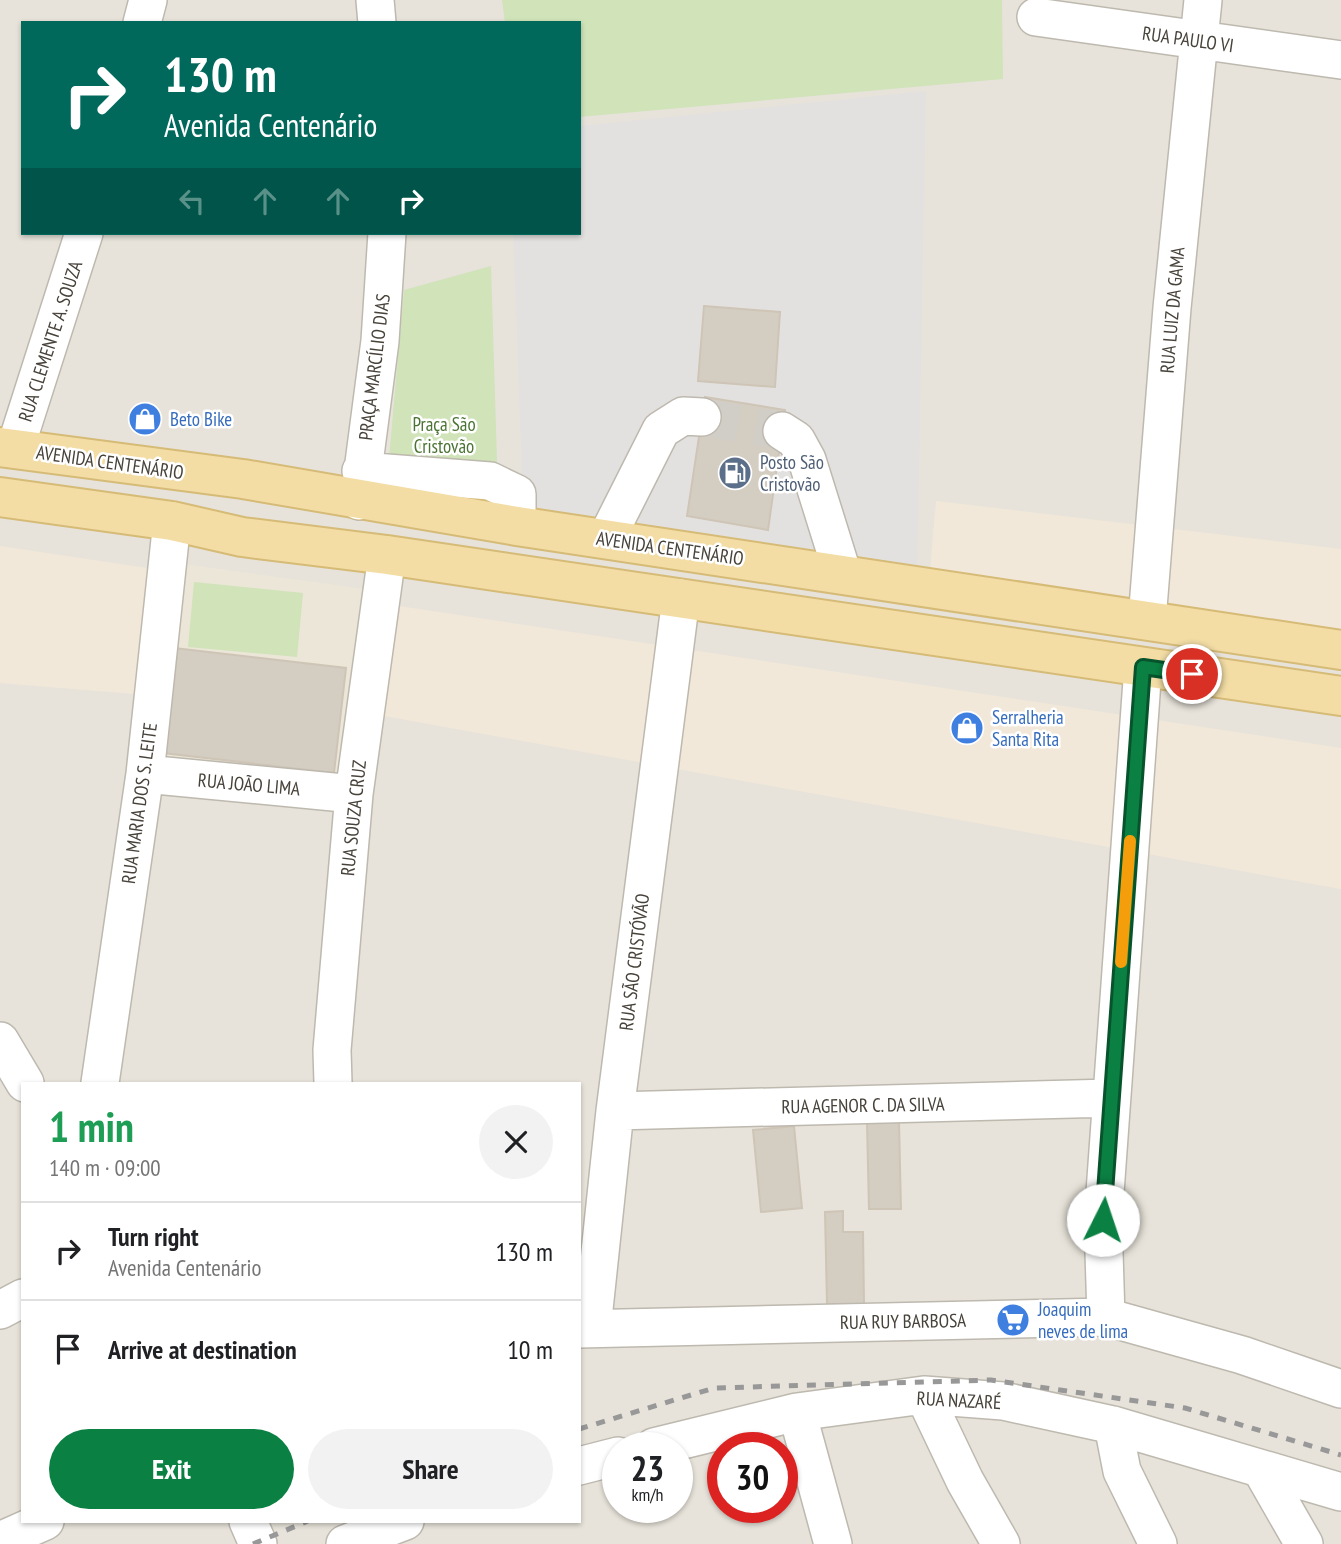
<!DOCTYPE html>
<meta charset="utf-8">
<style>
:root{--surface:#fff;--page:#f2f2f2;--text:#202124;--muted:#757577;--line:#e0e0e0;--accent:#0b8043}
body{margin:0;font-family:"PT Sans Narrow",sans-serif;background:var(--page);color:var(--text);height:100vh;display:flex;flex-direction:column;font-size:26px;white-space:nowrap}
*{box-sizing:border-box;margin:0}
p{font-size:23px;color:var(--muted)}
.icon{flex:none;width:38px;height:38px;fill:none;stroke:currentColor;stroke-width:2;stroke-linecap:round;stroke-linejoin:round}
.map{position:relative;flex:1;overflow:hidden}
.drawer{position:absolute;left:21px;top:1082px;width:560px;height:441px;display:flex;flex-direction:column;background:var(--surface);border-radius:0px;box-shadow:0 2px 5px #0004}
.drawer>*{flex:none}
.hud{position:absolute;left:21px;top:21px;width:560px;height:214px;border-radius:0px;box-shadow:0 2px 5px #0004;background:#00695c;color:#fff;overflow:hidden}
.speed{position:absolute;left:602px;top:1432px;display:flex;gap:14px;font-size:35px;font-weight:700;text-align:center}
.speed>*{display:grid;place-content:center;width:91px;height:91px;border-radius:50%;background:var(--surface);box-shadow:0 2px 5px #0004;line-height:1}
.speed small{font-size:18px;font-weight:400}
.speed .limit{border:10px solid #d22;background:#fff;color:#111}
.pin{position:absolute;display:grid;place-items:center;width:60px;height:60px;color:#fff;margin:-30px;border:4px solid #fff;border-radius:50%;box-shadow:0 2px 7px #0007}
.me{position:absolute;width:77px;margin:-38px;rotate:4deg;stroke-linejoin:round;filter:drop-shadow(0 0 5px #0008)}
.turn{display:flex;align-items:center;gap:24px;height:147px;padding:0 28px;font-size:32px}
.turn .icon{width:91px;height:91px;stroke-width:2.5}
.turn b{display:block;font-size:49px;line-height:60px}
.lanes{display:flex;align-items:center;height:66px;padding:0 28px;background:#0003;justify-content:center;gap:35px;direction:ltr}
.lanes .off{opacity:.35}
.round{display:grid;place-items:center;flex:none;width:74px;height:74px;border-radius:37px;background:var(--page)}
.headline{display:flex;align-items:center;justify-content:space-between;height:119px;padding:0 28px}
h1{font-size:42px;font-weight:700;line-height:52px;color:#1e9e55}
.button{display:flex;gap:14px;margin-top:auto;padding:14px 28px}
.button a{flex:1;height:80px;border-radius:42px;background:var(--accent);color:#fff;font-size:28px;font-weight:700;line-height:80px;text-align:center}
.button a+a{background:var(--page);color:var(--text)}
ul{padding:0;list-style:none}
li{display:flex;align-items:center;gap:21px;height:98px;padding:0 28px;border-top:2px solid var(--line)}
li div{flex:1}
li b{display:block;font-size:26px}
li em{font-style:normal}
.map>svg:first-child{display:block}
</style>
<div class="map">
<svg width="1341" height="1544" viewBox="0 0 1341 1544">
<rect width="100%" height="100%" fill="#f4f1eb"/>
<path fill="#e7e3da" fill-rule="evenodd" d="M0 0H1341V1544H0ZM23 23H579V233H23ZM23 1083H579V1521H23ZM618 1447H677V1507H618ZM723 1447H782V1507H723Z"/>
<path fill="#f2e8d9" d="M936 501 1341 549V645L929 584Z
M0 546 1341 748V889L368 713 0 683Z"/>
<path fill="#ebe6d7" d="M177 563 365 589 337 774 155 756Z"/>
<path fill="#d0e3b9" d="M502 0H1002L1003 79 579 117V23H505Z
M491 266 498 493 387 481 404 290Z
M194 582 303 593 297 657 188 647Z"/>
<path fill="#e3e1df" d="M926 91 917 586 524 531 513 233H579V126Z"/>
<path fill="#d4cdc2" stroke="#cec5b6" stroke-width="2" d="M704 306 780 312 775 387 698 381Z
M705 397 785 410 768 530 687 516Z
M174 648 346 668 334 773 163 753Z
M899 1122 901 1209H869L867 1123Z
M794 1126 802 1208 761 1212 753 1130Z
M843 1211V1232H863L864 1304H827L825 1212Z"/>
<g fill="none" stroke-linecap="round" stroke-linejoin="round">
<path stroke="#d1cec8" stroke-width="37" stroke-dasharray="37 18" stroke-linecap="butt" d="M702 417 782 431"/>
<defs>
<path id="minor" d="M375 0 377 23
M1036 17 1341 60
M142 23 148 0
M782 431 796 440 807 460 842 572
M15 449 84 233
M361 471 490 481 517 494V526
M359 501 380 341 387 233
M606 539 661 430 683 416 702 417
M1147 620 1172 308 1203 0
M145 774 354 794
M0 1041 25 1083
M100 1083 145 774 172 521
M333 1083 332 1050 354 794 387 555
M615 1111 1111 1098
M0 1310 23 1298
M1106 1317 1103 1220 1143 667
M592 1328 615 1111 681 598
M579 1329 1106 1317 1242 1355 1341 1389
M924 1395 965 1481 1001 1544
M797 1412 833 1544
M1113 1425 1122 1471 1158 1544
M654 1447 797 1412 924 1395 1003 1401 1113 1425 1341 1492
M579 1466 618 1456
M1261 1469 1304 1544
M248 1521 258 1544
M0 1541 45 1521
M345 1544 405 1521"/>
<path id="major" d="M0 447 243 479 517 526 1341 650
M0 497 172 521 242 537 387 555 1341 696"/>
</defs>
<use href="#minor" stroke="#beb9af" stroke-width="40"/>
<use href="#major" stroke="#d6bb77" stroke-width="42"/>
<use href="#minor" stroke="#fff" stroke-width="37"/>
<use href="#major" stroke="#f3dda5" stroke-width="38"/>
<path stroke="#989898" stroke-width="5" stroke-dasharray="9 9" stroke-linecap="butt" d="M579 1429 714 1388 991 1380 1185 1408 1341 1455
M253 1544 308 1521"/>
</g>
<g fill="none" stroke-linecap="round" stroke-linejoin="round">
<defs>
<path id="route" d="M1103 1220 1143 667 1192 674"/>
</defs>
<use href="#route" stroke="#07532c" stroke-width="18"/>
<use href="#route" stroke="#0b8043" stroke-width="12"/>
<path stroke="#f59e0b" stroke-width="12" d="M1121 962 1130 841"/>
</g>
<defs>
<symbol id="shop-disc" viewBox="-11 -11 22 22"><circle r="9.5" fill="#3f7fe0" stroke="#fff"/><path d="M-5-2.5h2.3a2.7 3.5 0 0 1 5.4 0H5L5.5 6h-11ZM-1.5-2.5h3a1.5 2.3 0 0 0-3 0Z" fill="#fff"/></symbol>
<symbol id="fuel-disc" viewBox="-11 -11 22 22"><circle r="9.5" fill="#5c6f8a" stroke="#fff"/><path d="M-5.5-6h7V0h2V4h1.3V-2.5L3-4.5l.8-.8L6-3V5H2.5V1h-1V6h-7ZM-4.2-4.7v3.2H.2V-4.7Z" fill="#fff"/></symbol>
<symbol id="supermarket-disc" viewBox="-11 -11 22 22"><circle r="9.5" fill="#3f7fe0" stroke="#fff"/><path d="M-6-5.5h2.5l.6 2H6L4.5 2H-2.5L-4.4-4H-6ZM-1.5 3.2a1.3 1.3 0 1 0 .1 0ZM3 3.2a1.3 1.3 0 1 0 .1 0Z" fill="#fff"/></symbol>
</defs>
<g fill-rule="evenodd">
<use href="#shop-disc" x="126" y="400" width="38" height="38"/>
<use href="#fuel-disc" x="716" y="454" width="38" height="38"/>
<use href="#shop-disc" x="948" y="709" width="38" height="38"/>
<use href="#supermarket-disc" x="994" y="1301" width="38" height="38"/>
</g>
<g text-anchor="middle" stroke-width="5" stroke-linejoin="round" paint-order="stroke">
<g font-size="19" fill="#47423a" stroke="#fff">
<text transform="translate(1188 39) rotate(8)" y="7">RUA PAULO VI</text>
<text transform="translate(1172 310) rotate(-85)" y="7">RUA LUIZ DA GAMA</text>
<text transform="translate(50 341) rotate(-72)" y="7">RUA CLEMENTE A. SOUZA</text>
<text transform="translate(374 367) rotate(-83)" y="7">PRAÇA MARCÍLIO DIAS</text>
<text transform="translate(110 462) rotate(8)" y="7">AVENIDA CENTENÁRIO</text>
<text transform="translate(670 548) rotate(8)" y="7">AVENIDA CENTENÁRIO</text>
<text transform="translate(249 784) rotate(5)" y="7">RUA JOÃO LIMA</text>
<text transform="translate(139 803) rotate(-82)" y="7">RUA MARIA DOS S. LEITE</text>
<text transform="translate(353 818) rotate(-84)" y="7">RUA SOUZA CRUZ</text>
<text transform="translate(634 962) rotate(-83)" y="7">RUA SÃO CRISTÓVÃO</text>
<text transform="translate(863 1105) rotate(-1)" y="7">RUA AGENOR C. DA SILVA</text>
<text transform="translate(903 1321) rotate(-1)" y="7">RUA RUY BARBOSA</text>
<text transform="translate(959 1400) rotate(3)" y="7">RUA NAZARÉ</text>
</g>
<g font-size="19" fill="#366cbe" stroke="#fff" text-anchor="start">
<text x="170" y="426">Beto Bike</text>
<text x="992" y="724">Serralheria<tspan x="992" dy="22">Santa Rita</tspan></text>
<text x="1038" y="1316">Joaquim<tspan x="1038" dy="22">neves de lima</tspan></text>
</g>
<g font-size="19" fill="#4b7333" stroke="#fff">
<text x="444" y="431">Praça São<tspan x="444" dy="22">Cristovão</tspan></text>
</g>
<g font-size="19" fill="#4e5e75" stroke="#fff" text-anchor="start">
<text x="760" y="469">Posto São<tspan x="760" dy="22">Cristovão</tspan></text>
</g>
</g>
</svg>
<div class="speed"><div>23<small>km/h</small></div><div class="limit">30</div></div>
<div class="pin" style="left:1192px;top:674px;background:#d93025"><svg class="icon" aria-label="arrive" viewBox="0 0 24 24"><path d="M6 21V4h12l-3 4 3 4H6"/></svg></div>
<svg class="me" style="left:1103px;top:1220px" viewBox="-20 -20 40 40"><circle r="19" fill="#fff"/><path d="M0-13L10 11 0 6-10 11z" fill="#0b8043"/></svg>
<div class="hud">
<div class="turn"><svg class="icon" aria-label="right" viewBox="0 0 24 24"><path d="M7 20v-9h11M14 6l5 5-5 5"/></svg><div><b>130 m</b>Avenida Centenário</div></div>
<div class="lanes"><svg class="icon off" aria-label="left" viewBox="0 0 24 24"><path d="M17 20v-9H6M10 6l-5 5 5 5"/></svg><svg class="icon off" aria-label="ahead" viewBox="0 0 24 24"><path d="M12 20V5M6 11l6-6 6 6"/></svg><svg class="icon off" aria-label="ahead" viewBox="0 0 24 24"><path d="M12 20V5M6 11l6-6 6 6"/></svg><svg class="icon" aria-label="right" viewBox="0 0 24 24"><path d="M7 20v-9h11M14 6l5 5-5 5"/></svg></div>
</div>
<section class="drawer">
<div class="headline"><div><h1>1 min</h1><p>140 m · 09:00</p></div><a class="round"><svg class="icon" aria-label="close" viewBox="0 0 24 24"><path d="M6 6l12 12M18 6L6 18"/></svg></a></div>
<ul>
<li><svg class="icon" aria-label="right" viewBox="0 0 24 24"><path d="M7 20v-9h11M14 6l5 5-5 5"/></svg><div><b>Turn right</b><p>Avenida Centenário</p></div><em>130 m</em></li>
<li><svg class="icon" aria-label="arrive" viewBox="0 0 24 24"><path d="M6 21V4h12l-3 4 3 4H6"/></svg><div><b>Arrive at destination</b></div><em>10 m</em></li>
</ul>
<div class="button"><a>Exit</a><a>Share</a></div>
</section>
</div>
